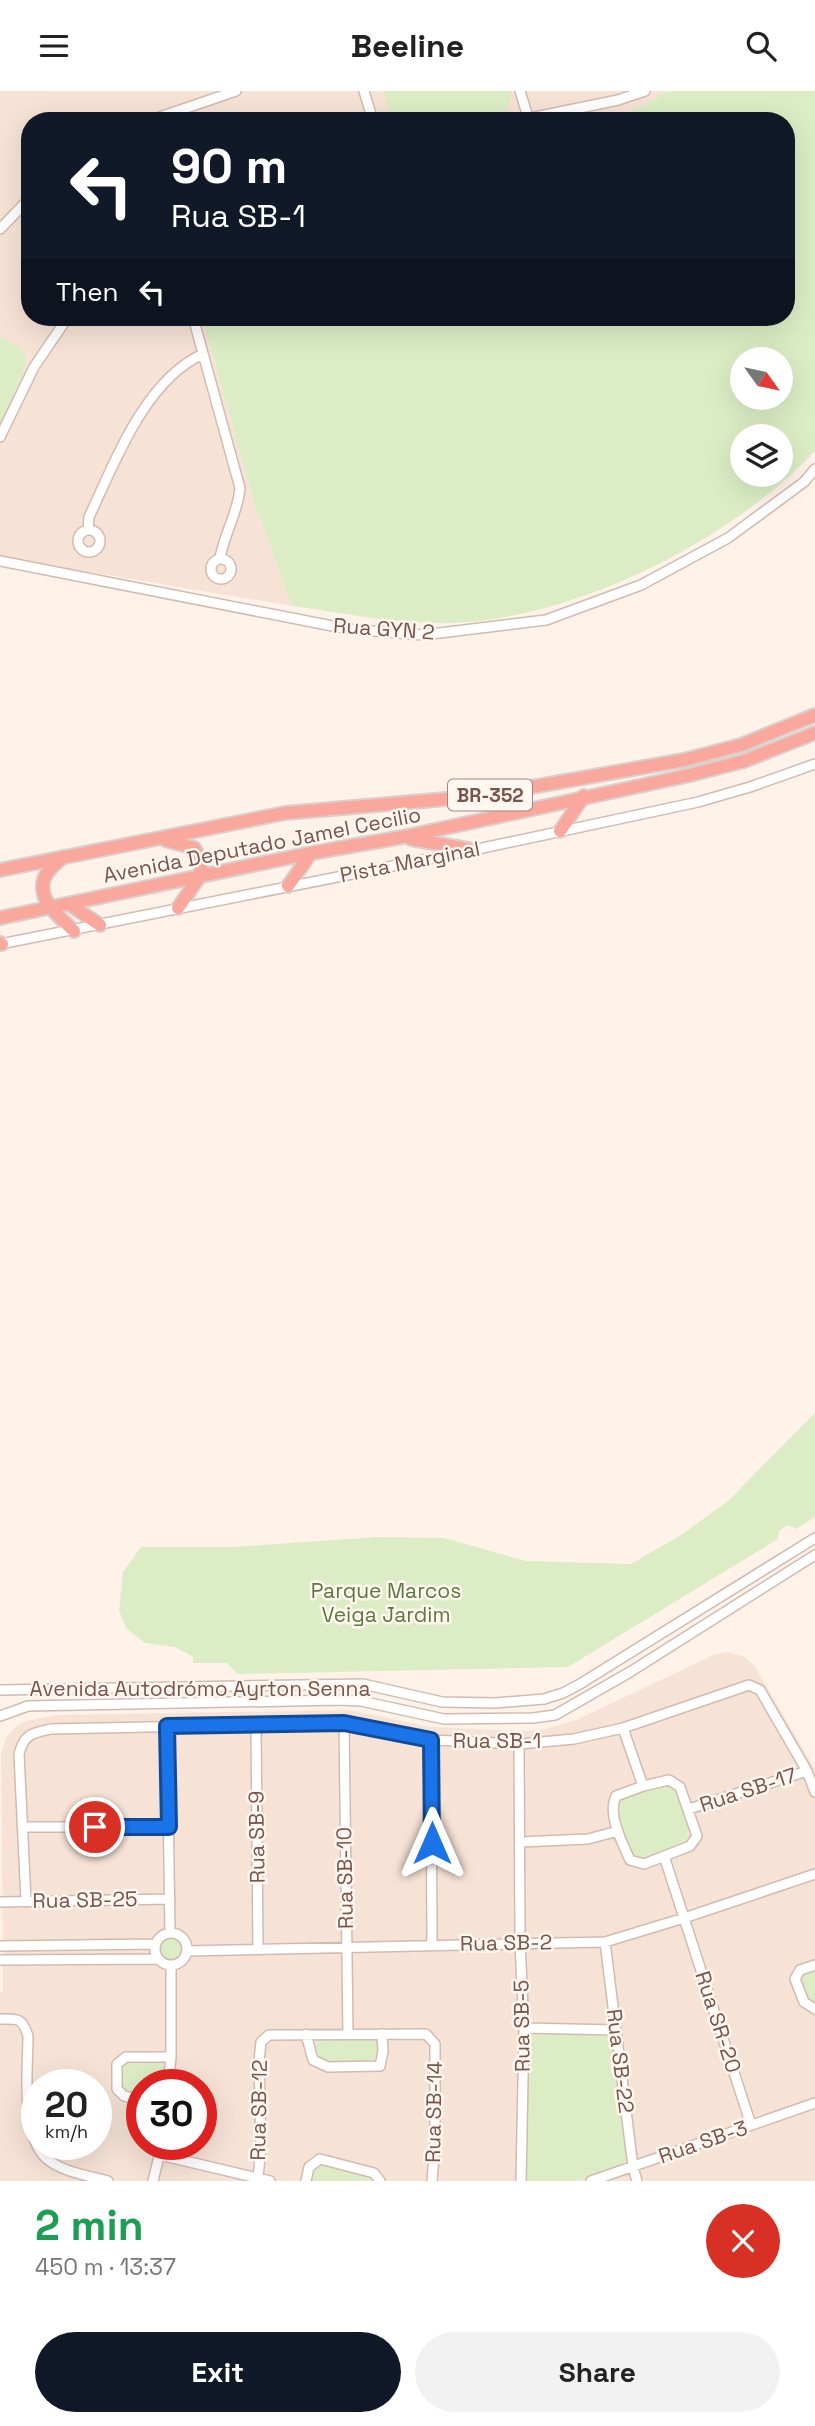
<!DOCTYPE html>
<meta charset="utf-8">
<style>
:root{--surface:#fff;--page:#f2f2f2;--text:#222;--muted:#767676;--accent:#111827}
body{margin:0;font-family:"Space Grotesk",sans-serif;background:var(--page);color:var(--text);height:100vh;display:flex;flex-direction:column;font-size:26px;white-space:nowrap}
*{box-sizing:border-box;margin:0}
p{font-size:23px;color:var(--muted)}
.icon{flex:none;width:38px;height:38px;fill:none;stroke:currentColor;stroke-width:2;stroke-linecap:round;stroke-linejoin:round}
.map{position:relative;height:2090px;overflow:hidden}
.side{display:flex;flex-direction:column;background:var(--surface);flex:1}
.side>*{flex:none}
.top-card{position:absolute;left:21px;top:21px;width:774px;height:214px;border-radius:28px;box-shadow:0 7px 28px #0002;background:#111827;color:#fff;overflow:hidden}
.needle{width:46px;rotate:123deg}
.controls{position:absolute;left:730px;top:256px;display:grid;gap:14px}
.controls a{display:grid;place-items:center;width:63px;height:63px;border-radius:50%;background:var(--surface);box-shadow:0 7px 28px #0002;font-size:35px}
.speed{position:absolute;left:21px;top:1978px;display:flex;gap:14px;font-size:35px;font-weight:700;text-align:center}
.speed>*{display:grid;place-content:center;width:91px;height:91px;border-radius:50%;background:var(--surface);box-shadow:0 7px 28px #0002;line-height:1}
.speed small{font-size:18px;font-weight:400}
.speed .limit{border:10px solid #d22;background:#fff;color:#111}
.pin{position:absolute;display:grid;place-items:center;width:60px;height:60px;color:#fff;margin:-30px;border:4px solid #fff;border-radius:50%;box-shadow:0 2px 7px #0007}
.me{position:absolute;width:77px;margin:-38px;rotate:0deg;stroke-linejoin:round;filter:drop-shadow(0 0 5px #0008)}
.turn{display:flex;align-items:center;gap:24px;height:147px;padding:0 35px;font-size:32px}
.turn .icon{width:91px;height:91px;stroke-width:2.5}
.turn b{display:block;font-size:49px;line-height:60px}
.then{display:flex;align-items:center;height:66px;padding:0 35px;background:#0003;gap:14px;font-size:26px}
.round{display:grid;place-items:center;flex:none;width:74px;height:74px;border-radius:37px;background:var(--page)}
.overview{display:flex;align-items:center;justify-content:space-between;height:119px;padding:0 35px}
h1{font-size:42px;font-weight:700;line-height:52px;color:#1e9e55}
.button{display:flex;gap:14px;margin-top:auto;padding:14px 35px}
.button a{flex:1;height:80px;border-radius:42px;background:var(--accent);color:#fff;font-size:28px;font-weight:700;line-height:80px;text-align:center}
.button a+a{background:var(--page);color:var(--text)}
header{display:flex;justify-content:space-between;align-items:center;height:91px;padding:0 35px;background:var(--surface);font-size:32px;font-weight:700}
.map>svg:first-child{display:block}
</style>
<header><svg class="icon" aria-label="menu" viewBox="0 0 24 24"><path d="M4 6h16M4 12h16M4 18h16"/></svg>Beeline<svg class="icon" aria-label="search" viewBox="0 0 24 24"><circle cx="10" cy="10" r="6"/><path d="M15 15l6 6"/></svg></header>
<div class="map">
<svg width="815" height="2090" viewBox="0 0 815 2090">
<rect width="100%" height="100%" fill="#fef2e9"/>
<path fill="#f6e3d6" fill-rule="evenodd" d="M0 0H669L631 20 581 30H30V226H202L255 414 292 515 0 466Z
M727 1561 744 1566 754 1574 815 1678V2090H0V1902L3 1901V1869L1 1663 6 1647 16 1635 26 1630 57 1624 349 1619 431 1636 519 1640 542 1639 576 1629 716 1563ZM37 1993H96V2053H37ZM142 1993H201V2053H142Z"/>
<path fill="#dcedc5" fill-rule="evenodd" d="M385 0H510L512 7 505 20 475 30H390Z
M669 0H815V360C731 450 575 528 451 532 398 534 344 522 292 515L255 414 202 226H786V30H581L631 20ZM742 268H780V306H742ZM742 345H780V383H742Z
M0 245 17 255 26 266 24 281 0 333Z
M815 1322V1426L796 1438 788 1434 779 1440 778 1448 568 1576 237 1583 227 1572H193V1566L175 1556 145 1552 127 1538 119 1520 123 1481 141 1456H231L378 1446 444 1447 526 1470 631 1473 681 1444 728 1410Z
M662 1693 669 1694 675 1698C681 1713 696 1739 684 1753L642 1767 635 1766 630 1761 616 1717 622 1707Z
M159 1858a12 12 0 1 1 24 0a12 12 0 1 1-24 0Z
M815 1879V1912L806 1908 800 1889 803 1883Z
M532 1942 605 1943 612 1948 627 2067 622 2074 576 2090H523L528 1944Z
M370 1947C379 1952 380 1961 372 1969L324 1970 315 1965 314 1959 320 1948Z
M126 1970 160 1971 165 1977 163 1993H142V2005L124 2001 120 1997 119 1976Z
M322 2073 372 2086 374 2090H312L313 2078Z"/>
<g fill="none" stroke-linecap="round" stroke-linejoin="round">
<defs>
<path id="minor" d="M364 0 373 30
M520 0 528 26
M148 30 236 0
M516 30 618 9 645 0
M0 138 30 107
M193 226 240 397C238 422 224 443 220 467
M0 346 34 276 68 226
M88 439 89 426C115 371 145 289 203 263
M78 450a11 11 0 1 1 22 0a11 11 0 1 1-22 0Z
M211 478a10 10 0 1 1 20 0a10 10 0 1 1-20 0Z
M0 470 348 538 423 544 546 529 641 494 728 447 804 391 815 378
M0 853 473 759 698 711 750 696 815 673
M0 1599 363 1593 442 1611 495 1612 544 1608 563 1602 580 1593 815 1447
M0 1625 28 1615 339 1609 361 1610 444 1628 533 1627 555 1624 630 1581 815 1464
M344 1632 348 1943
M256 1633 258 1858
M167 1635 170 1842
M623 1637 643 1695
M431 1649 432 1854
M519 1653 520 1852 524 1937 521 2090
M669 1689 680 1696 697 1745 690 1755 644 1773 630 1769C622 1751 607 1724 616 1705L643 1695Z
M689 1718 807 1680
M22 1736H168
M520 1751 588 1748 618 1740
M664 1765 751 2034
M26 1810 19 1663C24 1643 32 1642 51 1638L344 1632 431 1649 519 1653 574 1648 623 1637 749 1594 760 1599 807 1680 815 1701
M0 1811 170 1808
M155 1858a16 16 0 1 1 32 0a16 16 0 1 1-32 0Z
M605 1851 633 2076 637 2090
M0 1855 155 1853
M187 1860 605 1851 684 1827 815 1783
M0 1869 157 1868
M815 1874 800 1879 795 1888 804 1911 815 1918
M0 1928C18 1928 22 1926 28 1945 28 1977 19 2051 51 2071 68 2082 89 2085 108 2090
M524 1937 616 1939
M306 1943 313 1969 328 1976 380 1975 383 1960 382 1943
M168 1993 171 1966V1875
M142 2009 124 2005 117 1998V1973L126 1966H171
M160 2064 270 2090
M258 2087 261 2054 259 1970 261 1951 269 1944 426 1943 435 1953V2053L432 2090
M153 2090 162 2053
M306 2090 309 2076 320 2068 374 2082 380 2090
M591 2090 815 2012"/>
<path id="highway" d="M560 740 584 705
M411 748 473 759
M165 749 194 757 202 771 200 785 178 817
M63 766C56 772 47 779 44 788 37 810 61 827 74 840
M0 779 285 722 481 705 684 669 741 654 815 624
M288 795 311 762
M69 813 100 834
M0 827 311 762 403 746 690 684 744 670 815 642
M0 852 2 853"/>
</defs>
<use href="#minor" stroke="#d3bab0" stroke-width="12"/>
<use href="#highway" stroke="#dacfcc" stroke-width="16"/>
<use href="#minor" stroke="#fff" stroke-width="9"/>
<use href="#highway" stroke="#faa79d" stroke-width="12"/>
</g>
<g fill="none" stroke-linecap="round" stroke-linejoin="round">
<defs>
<path id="route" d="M95 1736H169L167 1635 344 1632 431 1649 432 1752"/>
</defs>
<use href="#route" stroke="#114b97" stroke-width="18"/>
<use href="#route" stroke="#1a73e8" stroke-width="12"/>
</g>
<g text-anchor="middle" stroke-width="5" stroke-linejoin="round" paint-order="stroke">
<rect fill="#fff7f0" stroke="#a2857c" stroke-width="2" x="448" y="688.5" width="84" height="31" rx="5"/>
<g font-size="19" font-weight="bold" fill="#7a544a">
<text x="490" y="711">BR-352</text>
</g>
<g font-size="21" fill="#7a544a" stroke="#fff7f0">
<text transform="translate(384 538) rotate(4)" y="7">Rua GYN 2</text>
<text transform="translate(262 754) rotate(-11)" y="7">Avenida Deputado Jamel Cecilio</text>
<text transform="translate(410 771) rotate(-11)" y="7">Pista Marginal</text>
<text x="200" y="1605">Avenida Autodrómo Ayrton Senna</text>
<text x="497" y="1657">Rua SB-1</text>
<text transform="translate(748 1699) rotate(-18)" y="7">Rua SB-17</text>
<text transform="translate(257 1746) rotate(-91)" y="7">Rua SB-9</text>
<text transform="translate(345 1787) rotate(-91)" y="7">Rua SB-10</text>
<text transform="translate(85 1809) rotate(-1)" y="7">Rua SB-25</text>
<text transform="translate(506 1852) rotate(-1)" y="7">Rua SB-2</text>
<text transform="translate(718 1931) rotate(72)" y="7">Rua SR-20</text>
<text transform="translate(522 1935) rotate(-91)" y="7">Rua SB-5</text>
<text transform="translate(620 1970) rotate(83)" y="7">Rua SB-22</text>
<text transform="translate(259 2019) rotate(-89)" y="7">Rua SB-12</text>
<text transform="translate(434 2021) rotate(-89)" y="7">Rua SB-14</text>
<text transform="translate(703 2051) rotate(-19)" y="7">Rua SB-3</text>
</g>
<g font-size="21" fill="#597a3e" stroke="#fff7f0">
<text x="386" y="1507">Parque Marcos<tspan x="386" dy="24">Veiga Jardim</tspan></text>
</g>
</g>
</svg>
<div class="controls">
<a><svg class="needle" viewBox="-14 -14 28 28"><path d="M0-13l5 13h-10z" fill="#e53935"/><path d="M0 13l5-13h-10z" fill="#767676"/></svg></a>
<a><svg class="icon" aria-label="layers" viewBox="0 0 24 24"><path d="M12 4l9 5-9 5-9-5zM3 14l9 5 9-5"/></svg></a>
</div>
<div class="speed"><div>20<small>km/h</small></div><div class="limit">30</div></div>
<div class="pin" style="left:95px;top:1736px;background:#d93025"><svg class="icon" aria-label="arrive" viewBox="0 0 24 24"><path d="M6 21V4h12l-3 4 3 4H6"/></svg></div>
<svg class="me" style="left:432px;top:1752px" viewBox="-20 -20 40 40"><path d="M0-17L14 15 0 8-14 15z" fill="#1a73e8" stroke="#fff" stroke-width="4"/></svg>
<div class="top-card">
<div class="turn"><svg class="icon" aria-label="left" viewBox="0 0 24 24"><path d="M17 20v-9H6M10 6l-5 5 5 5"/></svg><div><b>90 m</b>Rua SB-1</div></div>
<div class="then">Then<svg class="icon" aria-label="left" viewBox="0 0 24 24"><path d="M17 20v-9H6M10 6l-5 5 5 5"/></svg></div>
</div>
</div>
<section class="side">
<div class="overview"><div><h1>2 min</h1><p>450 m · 13:37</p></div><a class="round" style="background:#d93025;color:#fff"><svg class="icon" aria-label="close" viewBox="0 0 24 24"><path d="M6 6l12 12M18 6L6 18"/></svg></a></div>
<div class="button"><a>Exit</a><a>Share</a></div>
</section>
